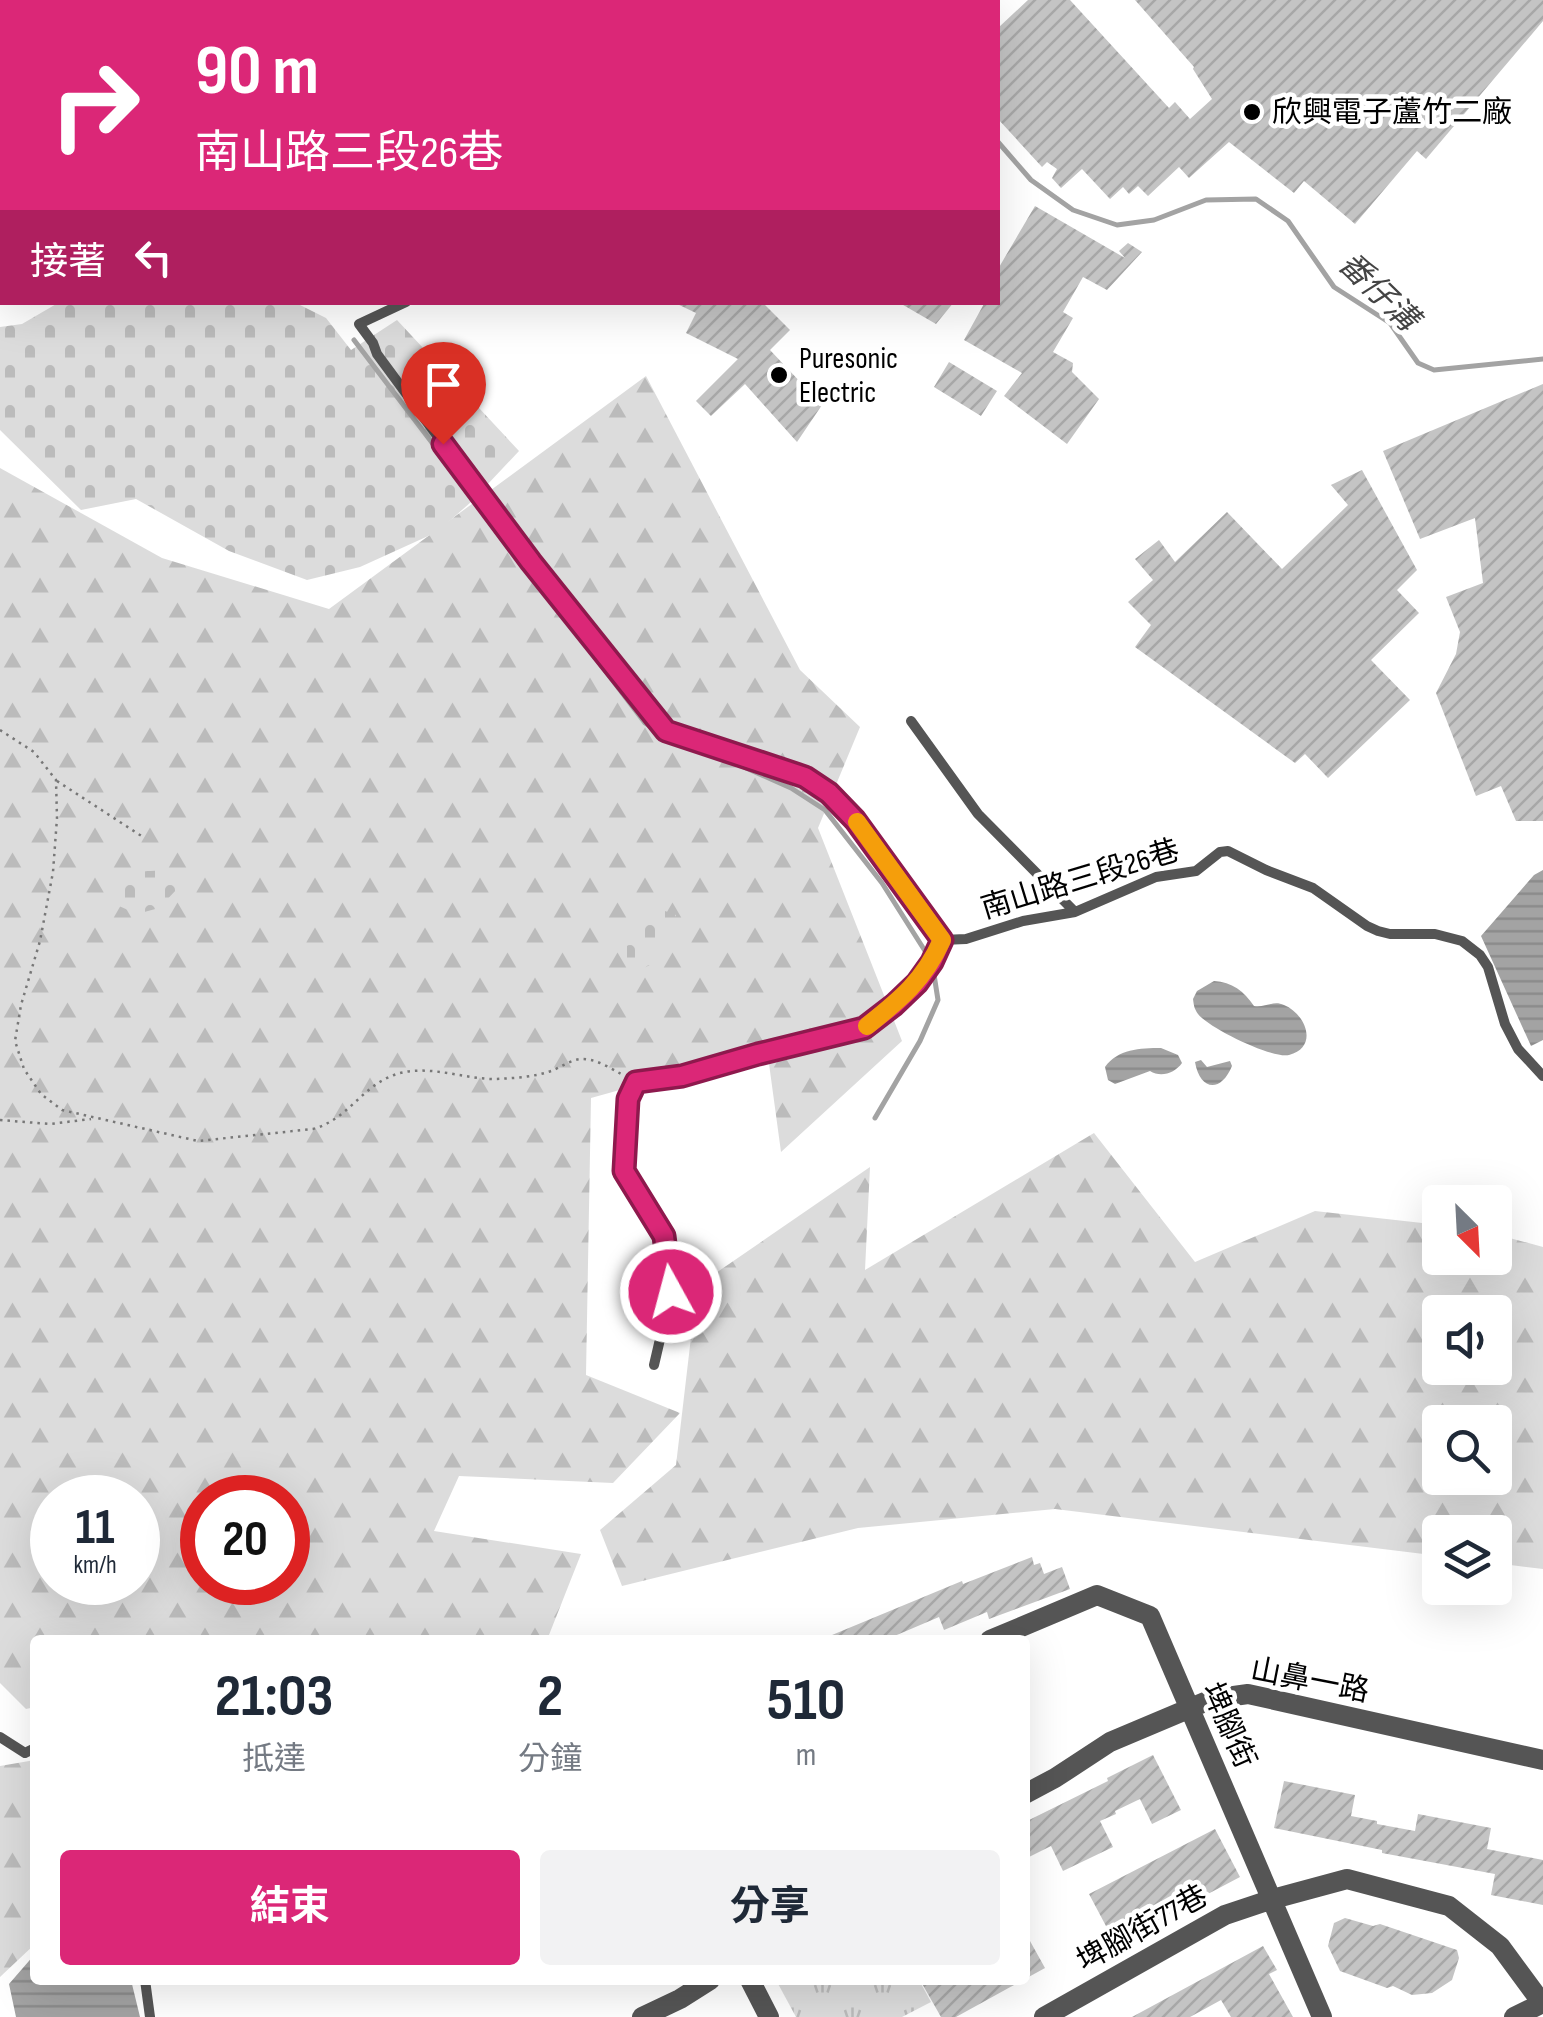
<!DOCTYPE html>
<html lang="zh-TW">
<meta charset="utf-8">
<style>
:root{--surface:#fff;--page:#f2f2f3;--text:#1f2937;--muted:#747a83;--accent:#db2777}
body{margin:0;font-family:"Sofia Sans Condensed","Noto Sans TC",sans-serif;background:var(--page);color:var(--text);height:100vh;display:flex;flex-direction:column;font-size:38px;white-space:nowrap}
*{box-sizing:border-box;margin:0}
p{font-size:32px;color:var(--muted)}
.icon{flex:none;width:55px;height:55px;fill:none;stroke:currentColor;stroke-width:2;stroke-linecap:round;stroke-linejoin:round}
.map{position:relative;flex:1;overflow:hidden}
.sheet{position:absolute;left:30px;top:1635px;width:1000px;height:350px;display:flex;flex-direction:column;background:var(--surface);border-radius:10px;box-shadow:0 10px 40px #0002}
.sheet>*{flex:none}
.top-card{position:absolute;left:0px;top:0px;width:1000px;height:305px;box-shadow:0 10px 40px #0002;background:#db2777;color:#fff;overflow:hidden}
.needle{width:65px;rotate:156deg}
.fabs{position:absolute;left:1422px;top:1185px;display:grid;gap:20px}
.fabs a{display:grid;place-items:center;width:90px;height:90px;border-radius:10px;background:var(--surface);box-shadow:0 10px 40px #0002;font-size:50px}
.speed{position:absolute;left:30px;top:1475px;display:flex;gap:20px;font-size:50px;font-weight:700;text-align:center}
.speed>*{display:grid;place-content:center;width:130px;height:130px;border-radius:50%;background:var(--surface);box-shadow:0 10px 40px #0002;line-height:1}
.speed small{font-size:25px;font-weight:400}
.speed .limit{border:15px solid #d22;background:#fff;color:#111}
.pin{position:absolute;display:grid;place-items:center;width:85px;height:85px;color:#fff;margin:-102px -42px;border-radius:50% 50% 50% 0;rotate:-45deg;box-shadow:0 0 10px #0007}
.pin .icon{rotate:45deg}
.me{position:absolute;width:110px;margin:-55px;rotate:353deg;stroke-linejoin:round;filter:drop-shadow(0 0 8px #0008)}
.turn{display:flex;align-items:center;gap:35px;height:210px;padding:0 30px;font-size:45px}
.turn .icon{width:130px;height:130px;stroke-width:2.5}
.turn b{display:block;font-size:70px;line-height:85px}
.then{display:flex;align-items:center;height:95px;padding:0 30px;background:#0003;gap:20px;font-size:38px}
.eta{display:flex;justify-content:space-evenly;align-items:center;height:170px;text-align:center}
.eta b{font-size:60px;font-weight:700;line-height:70px}
.action{display:flex;gap:20px;margin-top:auto;padding:20px 30px}
.action a{flex:1;height:115px;border-radius:10px;background:var(--accent);color:#fff;font-size:40px;font-weight:700;line-height:115px;text-align:center}
.action a+a{background:var(--page);color:var(--text)}
.map>svg:first-child{display:block}
</style>
<div class="map">
<svg width="1543" height="2017" viewBox="0 0 1543 2017">
<defs>
<pattern id="forest-firs" width="22" height="20" patternUnits="userSpaceOnUse" patternTransform="scale(2.5)"><rect width="22" height="20" fill="#dcdcdc"/><path d="M5 1l3.5 6h-7zM16 11l3.5 6h-7z" fill="#bbb"/></pattern>
<pattern id="cemetery-stones" width="16" height="16" patternUnits="userSpaceOnUse" patternTransform="scale(2.5)"><rect width="16" height="16" fill="#dcdcdc"/><path d="M2 7V4a2 2 0 0 1 4 0v3zM10 15v-3a2 2 0 0 1 4 0v3z" fill="#bbb"/></pattern>
<pattern id="park-tufts" width="24" height="20" patternUnits="userSpaceOnUse" patternTransform="scale(2.5)"><rect width="24" height="20" fill="#dcdcdc"/><path d="M3 7l-1-3M5 7V3M7 7l1-3M15 17l-1-3M17 17v-4M19 17l1-3" fill="none" stroke="#bbb"/></pattern>
<pattern id="water-rules" width="6" height="5" patternUnits="userSpaceOnUse" patternTransform="scale(2.5)"><rect width="6" height="5" fill="#a3a3a3"/><path d="M0 2.5h6" fill="none" stroke="#8b8b8b"/></pattern>
<pattern id="building-hatch" width="6" height="6" patternUnits="userSpaceOnUse" patternTransform="scale(2.5)"><rect width="6" height="6" fill="#c4c4c4"/><path d="M-1 1l2-2M0 6l6-6M5 7l2-2" fill="none" stroke="#a7a7a7"/></pattern>
</defs>
<rect width="100%" height="100%" fill="#fff"/>
<path fill="url(#forest-firs)" fill-rule="evenodd" d="M646 376 800 670 860 727 818 828 902 1041 781 1152 767 1049 591 1098 586 1375 680 1413 613 1483 459 1476 434 1531 581 1554 547 1640H35V1707L26 1709 0 1683V468L162 558 329 609ZM52 1498H138V1582H52ZM202 1498H288V1582H202Z
M1094 1133 1195 1262 1315 1211 1440 1225V1258H1495V1234L1543 1247V1569L1495 1563V1532H1440V1556L1055 1509 858 1528 622 1586 600 1530 676 1465 697 1286 870 1167 865 1270ZM1495 1312V1368H1440V1312ZM1495 1422V1478H1440V1422Z
M35 1760V1944L0 1977V1766Z"/>
<path fill="url(#cemetery-stones)" d="M58 303H296L326 318 351 350 397 320 519 451 471 502 437 532 360 567 307 580 229 551 136 499 81 510 0 430V327L22 324Z
M167 870 177 889 159 908 137 914 119 906 117 891C133 868 142 872 167 870Z
M643 903 676 915 664 938 659 960 644 968 627 960V942L638 926Z"/>
<path fill="url(#park-tufts)" d="M776 1980H919L931 2002 902 2017H796Z"/>
<path fill="url(#water-rules)" d="M1543 870V1040L1531 1046 1481 936 1534 875Z
M1214 981C1232 982 1244 991 1254 1006 1265 1008 1273 1000 1284 1005 1306 1014 1319 1047 1289 1055 1272 1059 1209 1028 1198 1014 1194 1008 1194 1006 1193 999L1197 991Z
M1161 1048 1178 1055 1182 1063C1175 1073 1161 1078 1150 1071L1115 1084 1108 1080 1105 1067C1118 1049 1140 1048 1161 1048Z
M1201 1060 1207 1067 1230 1061 1232 1066C1221 1093 1200 1091 1195 1062Z
M35 1954V1980H131L140 2017H16L9 1984Z"/>
<g fill="none" stroke-linecap="round" stroke-linejoin="round">
<path stroke="#a3a3a3" stroke-width="5" d="M394 0 397 2
M36 2 39 0
M0 28 2 26
M998 142 1031 180 1073 210 1117 225 1154 220 1206 200 1256 199 1288 221 1334 287 1390 323 1418 363 1434 370 1543 359
M354 340 645 723 672 740 735 763 791 788 825 810 882 883 932 962 938 1000 920 1041 875 1118"/>
</g>
<path fill="url(#building-hatch)" d="M1028 0H1070L1169 108 1175 102 1190 119 1212 99 1193 69 1194 67 1135 0H1543V21L1426 159 1417 151 1355 224 1304 181 1294 193 1229 142 1189 178 1179 167 1148 196 1138 186 1129 194 1123 187 1110 199 1082 169 1061 188 1052 178 1057 169 1047 162 1042 167 998 119V28Z
M1035 206 1125 258 1119 251 1128 243 1142 252 1107 290 1083 277 1063 312 1073 318 1053 352 1073 363 1072 372 1099 399 1067 444 1004 396 1022 373 964 340 985 302H998V269Z
M673 302H762L790 330 770 350 822 405 797 442 745 384 711 416 696 401 738 359 686 333 696 313Z
M898 302H954L936 324Z
M949 362 997 391 981 416 934 387Z
M1543 384V821H1516L1501 786 1476 796 1436 693 1456 654 1460 632 1446 597 1483 583 1475 518 1420 539 1383 451Z
M1362 470 1417 570 1397 590 1419 613 1371 660 1410 700 1328 778 1305 754 1295 763 1135 647 1151 625 1128 602 1153 580 1135 559 1159 540 1175 562 1227 512 1282 569 1348 505 1331 485Z
M1032 1557 1034 1565 1040 1563 1044 1574 1062 1567 1070 1589 989 1619 987 1612 944 1630 939 1617 885 1640H820L962 1581 963 1584Z
M1153 1755 1181 1810 1152 1824 1140 1799 1115 1811 1116 1814 1100 1821 1113 1847 1063 1871 1051 1846 1025 1859V1822L1108 1781 1107 1778Z
M1284 1781 1355 1795 1351 1816 1377 1821V1824L1415 1831 1418 1814 1491 1828 1487 1849 1543 1860V1905L1491 1895 1495 1874 1382 1853V1850L1274 1828Z
M1215 1829 1240 1877 1115 1943 1089 1894Z
M1345 1918 1373 1926 1380 1924 1457 1950 1459 1958 1452 1980 1432 1993 1412 1995 1393 1986 1387 1988 1340 1971 1328 1946 1334 1923Z
M1025 1932 1045 1968 1025 1979Z
M1263 1946 1277 1970 1269 1974 1293 2017H1231L1221 2000 1190 2017H1132Z
M920 1980H1023L956 2017H941Z"/>
<g fill="none" stroke-linecap="round" stroke-linejoin="round">
<path stroke="#777" stroke-width="2.5" stroke-dasharray="2.5 5" stroke-linecap="butt" d="M0 730 34 752 56 780 57 818 53 872 40 941 21 1005 15 1041 24 1069 41 1094 62 1110 198 1141 313 1129C346 1120 360 1090 389 1077 424 1061 462 1080 497 1079 515 1078 534 1077 551 1071 560 1068 570 1060 580 1059 595 1058 610 1068 623 1075
M57 781 143 837
M0 1120 50 1124 91 1119"/>
<path stroke="#555" stroke-width="10" d="M975 2 978 0
M406 302 359 324 373 343 377 354 531 563 665 731 805 777 829 793 855 820 942 940 966 939 1023 921 1075 912 1156 877 1196 871 1220 852 1228 851 1266 870 1313 888 1367 926 1378 931 1390 934H1435L1462 941 1480 955 1488 967 1505 1024 1518 1049 1543 1076
M911 721 978 814 1075 912
M654 1365 671 1292 664 1236 624 1171 627 1099 636 1082 682 1076 758 1054 864 1028 894 1005 917 983 932 962 942 940
M0 1737 25 1753 35 1748
M145 1980 150 2017"/>
<path stroke="#555" stroke-width="20" d="M339 0V2
M990 1640 1097 1595 1150 1616 1322 2017
M1025 1794 1055 1778 1110 1742 1212 1699 1248 1694 1543 1760
M750 1980 769 2017
M642 2017 680 1999 710 1980
M1044 2017 1225 1915 1273 1899 1347 1879 1449 1906 1500 1946 1542 2003
M1514 2017 1543 2003"/>
</g>
<g fill="none" stroke-linecap="round" stroke-linejoin="round">
<defs>
<path id="route" d="M443 444 531 562 666 731 805 777 829 793 855 820 942 940 932 962 917 983 894 1005 864 1028 758 1054 682 1076 636 1082 628 1099 624 1171 664 1236 671 1292"/>
</defs>
<use href="#route" stroke="#8e194d" stroke-width="25"/>
<use href="#route" stroke="#db2777" stroke-width="18"/>
<path stroke="#f59e0b" stroke-width="18" d="M857 822 942 940C924 980 901 999 867 1026"/>
</g>
<g fill="#000" stroke="#fff" stroke-width="4">
<circle cx="1252" cy="112" r="10"/>
<circle cx="779" cy="375" r="10"/>
</g>
<g text-anchor="middle" stroke-width="9" stroke-linejoin="round" paint-order="stroke">
<g font-size="30" fill="#000" stroke="#fff" text-anchor="start">
<text x="1272" y="122">欣興電子蘆竹二廠</text>
<text x="799" y="368">Puresonic<tspan x="799" dy="34">Electric</tspan></text>
</g>
<g font-size="30" fill="#000" stroke="#fff">
<text transform="translate(1080 879) rotate(-17)" y="10">南山路三段26巷</text>
<text transform="translate(1310 1680) rotate(11)" y="10">山鼻一路</text>
<text transform="translate(1229 1725) rotate(66)" y="10">埤腳街</text>
<text transform="translate(1142 1928) rotate(-29)" y="10">埤腳街77巷</text>
</g>
<g font-size="32" font-style="italic" fill="#444" stroke="#fff">
<text transform="translate(1379 291) rotate(44)" y="11">番仔溝</text>
</g>
</g>
</svg>
<div class="fabs">
<a><svg class="needle" viewBox="-14 -14 28 28"><path d="M0-13l5 13h-10z" fill="#e53935"/><path d="M0 13l5-13h-10z" fill="#747a83"/></svg></a>
<a><svg class="icon" aria-label="sound" viewBox="0 0 24 24"><path d="M4 9h4l5-4v14l-5-4H4zM17 9q2 3 0 6"/></svg></a>
<a><svg class="icon" aria-label="search" viewBox="0 0 24 24"><circle cx="10" cy="10" r="6"/><path d="M15 15l6 6"/></svg></a>
<a><svg class="icon" aria-label="layers" viewBox="0 0 24 24"><path d="M12 4l9 5-9 5-9-5zM3 14l9 5 9-5"/></svg></a>
</div>
<div class="speed"><div>11<small>km/h</small></div><div class="limit">20</div></div>
<div class="pin" style="left:443px;top:444px;background:#d93025"><svg class="icon" aria-label="arrive" viewBox="0 0 24 24"><path d="M6 21V4h12l-3 4 3 4H6"/></svg></div>
<svg class="me" style="left:671px;top:1292px" viewBox="-20 -20 40 40"><circle r="17" fill="#db2777" stroke="#fff" stroke-width="3"/><path d="M0-11L8 9 0 5-8 9z" fill="#fff"/></svg>
<div class="top-card">
<div class="turn"><svg class="icon" aria-label="right" viewBox="0 0 24 24"><path d="M7 20v-9h11M14 6l5 5-5 5"/></svg><div><b>90 m</b>南山路三段26巷</div></div>
<div class="then">接著<svg class="icon" aria-label="left" viewBox="0 0 24 24"><path d="M17 20v-9H6M10 6l-5 5 5 5"/></svg></div>
</div>
<section class="sheet">
<div class="eta">
<div><b>21:03</b><p>抵達</p></div>
<div><b>2</b><p>分鐘</p></div>
<div><b>510</b><p>m</p></div>
</div>
<div class="action"><a>結束</a><a>分享</a></div>
</section>
</div>
